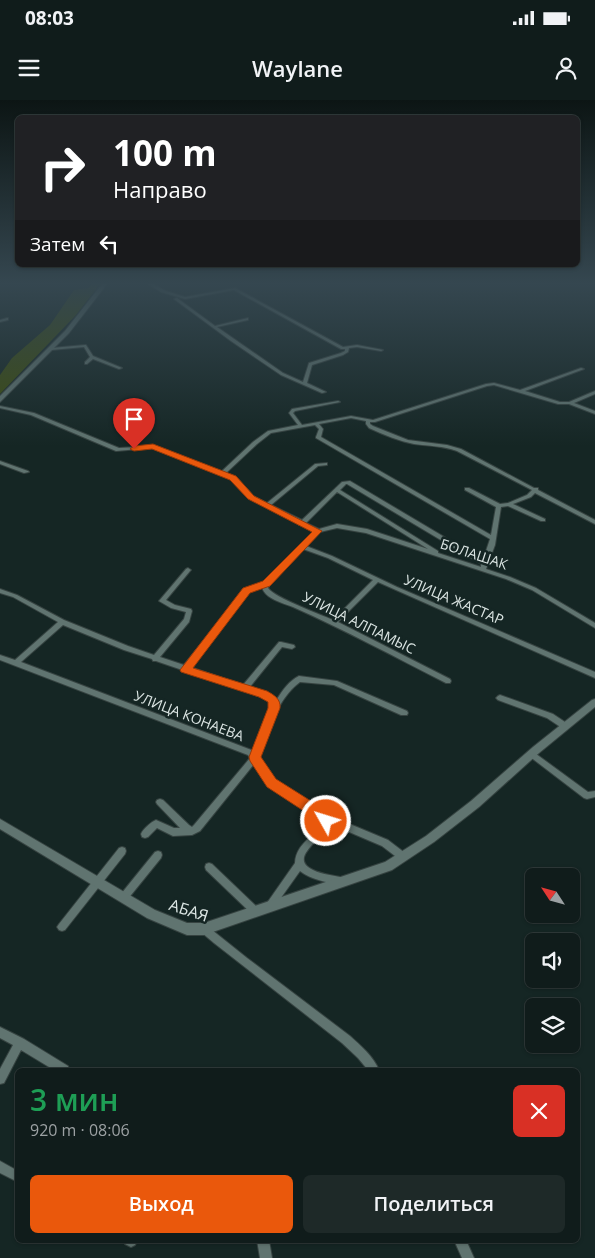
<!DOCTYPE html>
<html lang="ru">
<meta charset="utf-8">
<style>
:root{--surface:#101c1b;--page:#1e2928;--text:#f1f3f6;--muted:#9ca1a3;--line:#303a3a;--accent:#ea580c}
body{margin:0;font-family:"Open Sans",sans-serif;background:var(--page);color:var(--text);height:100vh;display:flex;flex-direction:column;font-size:19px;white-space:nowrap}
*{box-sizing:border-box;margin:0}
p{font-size:16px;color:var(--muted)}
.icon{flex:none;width:28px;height:28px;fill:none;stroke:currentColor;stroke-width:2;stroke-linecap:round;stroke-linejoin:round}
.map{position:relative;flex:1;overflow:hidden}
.sheet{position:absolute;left:15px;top:968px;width:565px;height:175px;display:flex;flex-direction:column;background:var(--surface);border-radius:8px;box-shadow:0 1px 4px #0004,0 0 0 1px var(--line)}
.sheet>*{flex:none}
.hud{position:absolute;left:15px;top:15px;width:565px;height:152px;border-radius:8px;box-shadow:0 1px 4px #0004,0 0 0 1px var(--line);background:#202124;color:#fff;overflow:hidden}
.needle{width:32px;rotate:306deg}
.fabs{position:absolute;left:525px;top:768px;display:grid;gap:10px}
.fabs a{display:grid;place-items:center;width:55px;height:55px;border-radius:8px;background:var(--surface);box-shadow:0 1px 4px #0004,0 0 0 1px var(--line);font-size:25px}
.pin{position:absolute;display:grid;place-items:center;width:42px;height:42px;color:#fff;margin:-51px -21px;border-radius:50% 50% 50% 0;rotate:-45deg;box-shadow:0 0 5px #0007}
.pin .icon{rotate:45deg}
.me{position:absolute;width:55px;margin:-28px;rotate:309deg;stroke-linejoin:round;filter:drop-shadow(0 0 4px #0008)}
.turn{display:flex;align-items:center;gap:18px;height:105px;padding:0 15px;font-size:22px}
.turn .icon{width:65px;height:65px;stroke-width:2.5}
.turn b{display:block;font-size:35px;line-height:42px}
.then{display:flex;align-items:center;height:48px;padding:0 15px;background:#0003;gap:10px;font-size:19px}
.round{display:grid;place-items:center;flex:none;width:52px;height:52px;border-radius:8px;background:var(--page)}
.head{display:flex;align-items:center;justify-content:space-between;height:85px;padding:0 15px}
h1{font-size:30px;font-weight:600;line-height:38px;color:#1e9e55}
.cta{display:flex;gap:10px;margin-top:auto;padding:10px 15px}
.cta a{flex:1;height:58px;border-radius:8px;background:var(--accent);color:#fff;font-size:20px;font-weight:600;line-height:58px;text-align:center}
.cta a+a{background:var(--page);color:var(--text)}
.status{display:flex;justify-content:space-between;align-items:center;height:35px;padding:0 25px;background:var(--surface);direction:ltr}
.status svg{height:14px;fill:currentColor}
header{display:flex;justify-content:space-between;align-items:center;height:65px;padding:0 15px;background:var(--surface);font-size:22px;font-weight:600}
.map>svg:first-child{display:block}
</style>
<div class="status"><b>08:03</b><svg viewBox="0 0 49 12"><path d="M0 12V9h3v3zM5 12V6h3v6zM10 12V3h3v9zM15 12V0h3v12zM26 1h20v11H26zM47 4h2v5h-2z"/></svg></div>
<header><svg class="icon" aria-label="menu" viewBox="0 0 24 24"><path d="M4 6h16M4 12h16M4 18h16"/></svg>Waylane<svg class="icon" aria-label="person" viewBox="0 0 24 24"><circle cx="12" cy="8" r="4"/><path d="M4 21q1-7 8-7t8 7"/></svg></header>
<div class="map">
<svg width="595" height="1158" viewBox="0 0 595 1158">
<rect width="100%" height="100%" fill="#152624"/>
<path fill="#3c4c0d" d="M91 184H100L76 215 0 294V275L12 258 50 225 74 190 89 188Z"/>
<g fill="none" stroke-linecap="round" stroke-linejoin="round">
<defs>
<path id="minor" d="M148 184H153L166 191 185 197 235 188 343 247 357 245 383 250 381 251 357 247 349 248 348 252 343 255 312 265 307 283 326 292 322 293 281 275 231 241 174 199 177 198 215 226 248 218V220L217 227 283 273 303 282 309 263 341 253 345 251V249H341L234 190 185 199 161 192Z
M7 218H8V220L0 222V220Z
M85 245H86L93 256 122 268 119 269 93 259 87 264H85V262L90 257 84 247 51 250 49 249 51 248Z
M581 268 584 269 525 291 560 302H569L595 291V294L574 303 595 311V314L569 304H558L494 285 487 286 375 322H370V324L373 326 408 340 447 345 461 349 534 388H538V390L595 420V424L593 423 535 393 531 397 513 404 545 419V421H541L508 406 501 407 495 445 486 469 510 477 536 488 595 523V528L532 490 506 479 366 433 337 428 320 432 306 446 332 456 397 487 595 572V578L378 482 338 522 450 579 451 581 450 583H446C395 557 345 530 293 507 283 503 265 499 262 487L249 492 190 567 243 585 279 542H281L294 545 295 547 292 549 282 547 249 588 268 594 277 599C283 590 289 581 299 576L337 581 407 611 408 613 407 615H401L334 585 300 582C276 600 269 631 258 658L274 681 280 686 333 717 388 740 405 753 406 756 405 759 402 760 399 759 382 746 328 723C327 738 286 757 313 770 323 775 334 775 344 778L345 781 344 784 341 785C327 782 311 780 300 771L273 809 270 810 267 809 266 806 267 803 295 763C296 741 319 736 321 719L274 690 268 685 254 664 200 731 192 735 173 736 157 728 148 737 145 738 142 737 141 734C143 729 151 722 156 720L174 728H180L157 704 156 702 157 700 160 699 163 700 189 725 192 727 194 725 250 658 248 655 0 560V555L15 560 58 522 13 497 0 493V489L17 495 64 520 128 546 154 555 184 519 186 512 171 508 159 501 186 469 188 468 191 470 190 471 166 500 175 505 191 509 192 511 189 522 160 557 184 565 245 490 265 482 314 431 302 425H299V423L249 398 231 379 152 348 116 351 31 315 0 308V306L34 313 119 348 153 346 221 372 253 342 268 331 298 325 289 313 292 309 338 301 340 302 295 311 293 313 302 325 351 316 373 320 486 284 494 283 520 290ZM351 318 366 321V324L369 328C384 335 399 341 414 344 429 346 443 346 457 351L532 390 527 395 508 403 500 404 469 388H465V390L496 407 491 435 321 337 323 329 319 324ZM315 325 319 329 316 337V338L490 439 483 460 350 381 342 382 302 420 271 405 318 366 327 365V363L315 364 267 403 253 396 235 377 226 373 257 344 271 333ZM346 384H347L481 464V467L438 453V451L340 390ZM337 392 428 449 367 429 337 424 319 429 306 423ZM303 449 328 458 373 480 333 520C320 514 275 498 268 488L270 484ZM63 525 124 550 152 559 153 561H156L264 598 270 602V608L254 651 21 562Z
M0 361 28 371 29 372 24 373 0 364Z
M500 595 553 614 568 624 569 626 568 628H562L547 618 498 600 496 598 498 596Z
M532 651 588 692 595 691V697L587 699 584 698 529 656 528 654 529 652Z
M122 747 125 748 126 751 125 754 65 830 62 831 59 830 57 827 59 824 119 748Z
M158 751 161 752 162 755 161 758 127 800 124 801 121 800 120 797 121 794 155 752Z
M209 763 212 764 258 808 259 811 258 814 255 815 252 814 206 770 205 767 206 764Z
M204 825 207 826 247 858 350 936C361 946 373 956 379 970H368L358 958 342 943 214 843 201 832 199 829 201 826Z
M0 927 24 939 68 966 69 970H54L21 950 4 983 0 984V969L13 945 0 938Z
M0 1061 18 1071V1082L0 1073Z
M123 1140H137V1141L135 1145 131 1147 125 1144Z
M257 1140H269L272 1158H260Z
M454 1140H466L474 1158H462Z"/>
<path id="tertiary" d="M595 599V607L539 653 479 707 434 742 392 770 204 835H187L147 818 0 729V719L155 810 187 823H204L385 762 426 736 471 701 533 647 592 600Z"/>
<path id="secondary" d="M102 184H107L69 233 0 302V296L65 231Z"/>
</defs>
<use href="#minor" stroke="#364341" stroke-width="2"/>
<use href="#tertiary" stroke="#364341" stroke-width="2"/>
<use href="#secondary" stroke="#364341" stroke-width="2"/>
<use href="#minor" fill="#607470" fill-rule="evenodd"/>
<use href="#tertiary" fill="#607470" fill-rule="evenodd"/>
<use href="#secondary" fill="#607470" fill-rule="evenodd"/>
</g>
<linearGradient id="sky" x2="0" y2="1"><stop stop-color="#0c1514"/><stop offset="0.53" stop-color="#354750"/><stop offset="1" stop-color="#354750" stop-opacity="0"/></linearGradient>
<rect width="595" height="346" fill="url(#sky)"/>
<path fill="#ea580c" stroke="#983908" d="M153 344 236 376 254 396 322 431 270 486 250 493 193 568 267 591C274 595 281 599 280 608L261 657 276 679 330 713 332 721 330 726 326 727 321 726 319 721 267 687 250 661 249 657 268 608V602L259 597 181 572 180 570 243 488 263 481 312 432 248 399 230 380 152 349 134 351 130 349 134 346Z"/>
<g text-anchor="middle" stroke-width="5" stroke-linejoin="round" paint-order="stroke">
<g font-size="14" fill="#dce6e4" stroke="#152624">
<text transform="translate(474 454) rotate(18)" y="5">БОЛАШАК</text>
<text transform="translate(454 500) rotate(23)" y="5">УЛИЦА ЖАСТАР</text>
<text transform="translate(359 523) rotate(26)" y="5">УЛИЦА АЛПАМЫС</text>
<text transform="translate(189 616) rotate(21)" y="5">УЛИЦА КОНАЕВА</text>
</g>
<g font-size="16" fill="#dce6e4" stroke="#152624">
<text transform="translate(189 810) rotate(18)" y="6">АБАЯ</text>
</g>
</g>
</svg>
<div class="fabs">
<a><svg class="needle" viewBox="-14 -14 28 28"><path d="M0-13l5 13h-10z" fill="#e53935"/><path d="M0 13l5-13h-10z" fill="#9ca1a3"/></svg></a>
<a><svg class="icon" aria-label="sound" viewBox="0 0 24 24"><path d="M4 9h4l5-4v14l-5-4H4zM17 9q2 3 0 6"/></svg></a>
<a><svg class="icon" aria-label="layers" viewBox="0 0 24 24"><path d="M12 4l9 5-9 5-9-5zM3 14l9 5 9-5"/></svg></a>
</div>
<div class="pin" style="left:134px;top:349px;background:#d93025"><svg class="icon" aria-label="arrive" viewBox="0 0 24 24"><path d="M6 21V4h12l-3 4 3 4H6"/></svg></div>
<svg class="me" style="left:326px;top:721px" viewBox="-20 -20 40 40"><circle r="17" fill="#ea580c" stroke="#fff" stroke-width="3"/><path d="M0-11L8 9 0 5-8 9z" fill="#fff"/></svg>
<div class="hud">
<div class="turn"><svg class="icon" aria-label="right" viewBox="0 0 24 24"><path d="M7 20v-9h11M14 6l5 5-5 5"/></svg><div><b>100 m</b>Направо</div></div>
<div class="then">Затем<svg class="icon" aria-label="left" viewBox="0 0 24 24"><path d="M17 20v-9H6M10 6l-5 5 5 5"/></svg></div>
</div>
<section class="sheet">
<div class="head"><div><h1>3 мин</h1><p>920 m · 08:06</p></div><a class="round" style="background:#d93025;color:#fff"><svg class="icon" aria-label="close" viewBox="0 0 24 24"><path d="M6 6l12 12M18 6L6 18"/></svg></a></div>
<div class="cta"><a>Выход</a><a>Поделиться</a></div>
</section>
</div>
